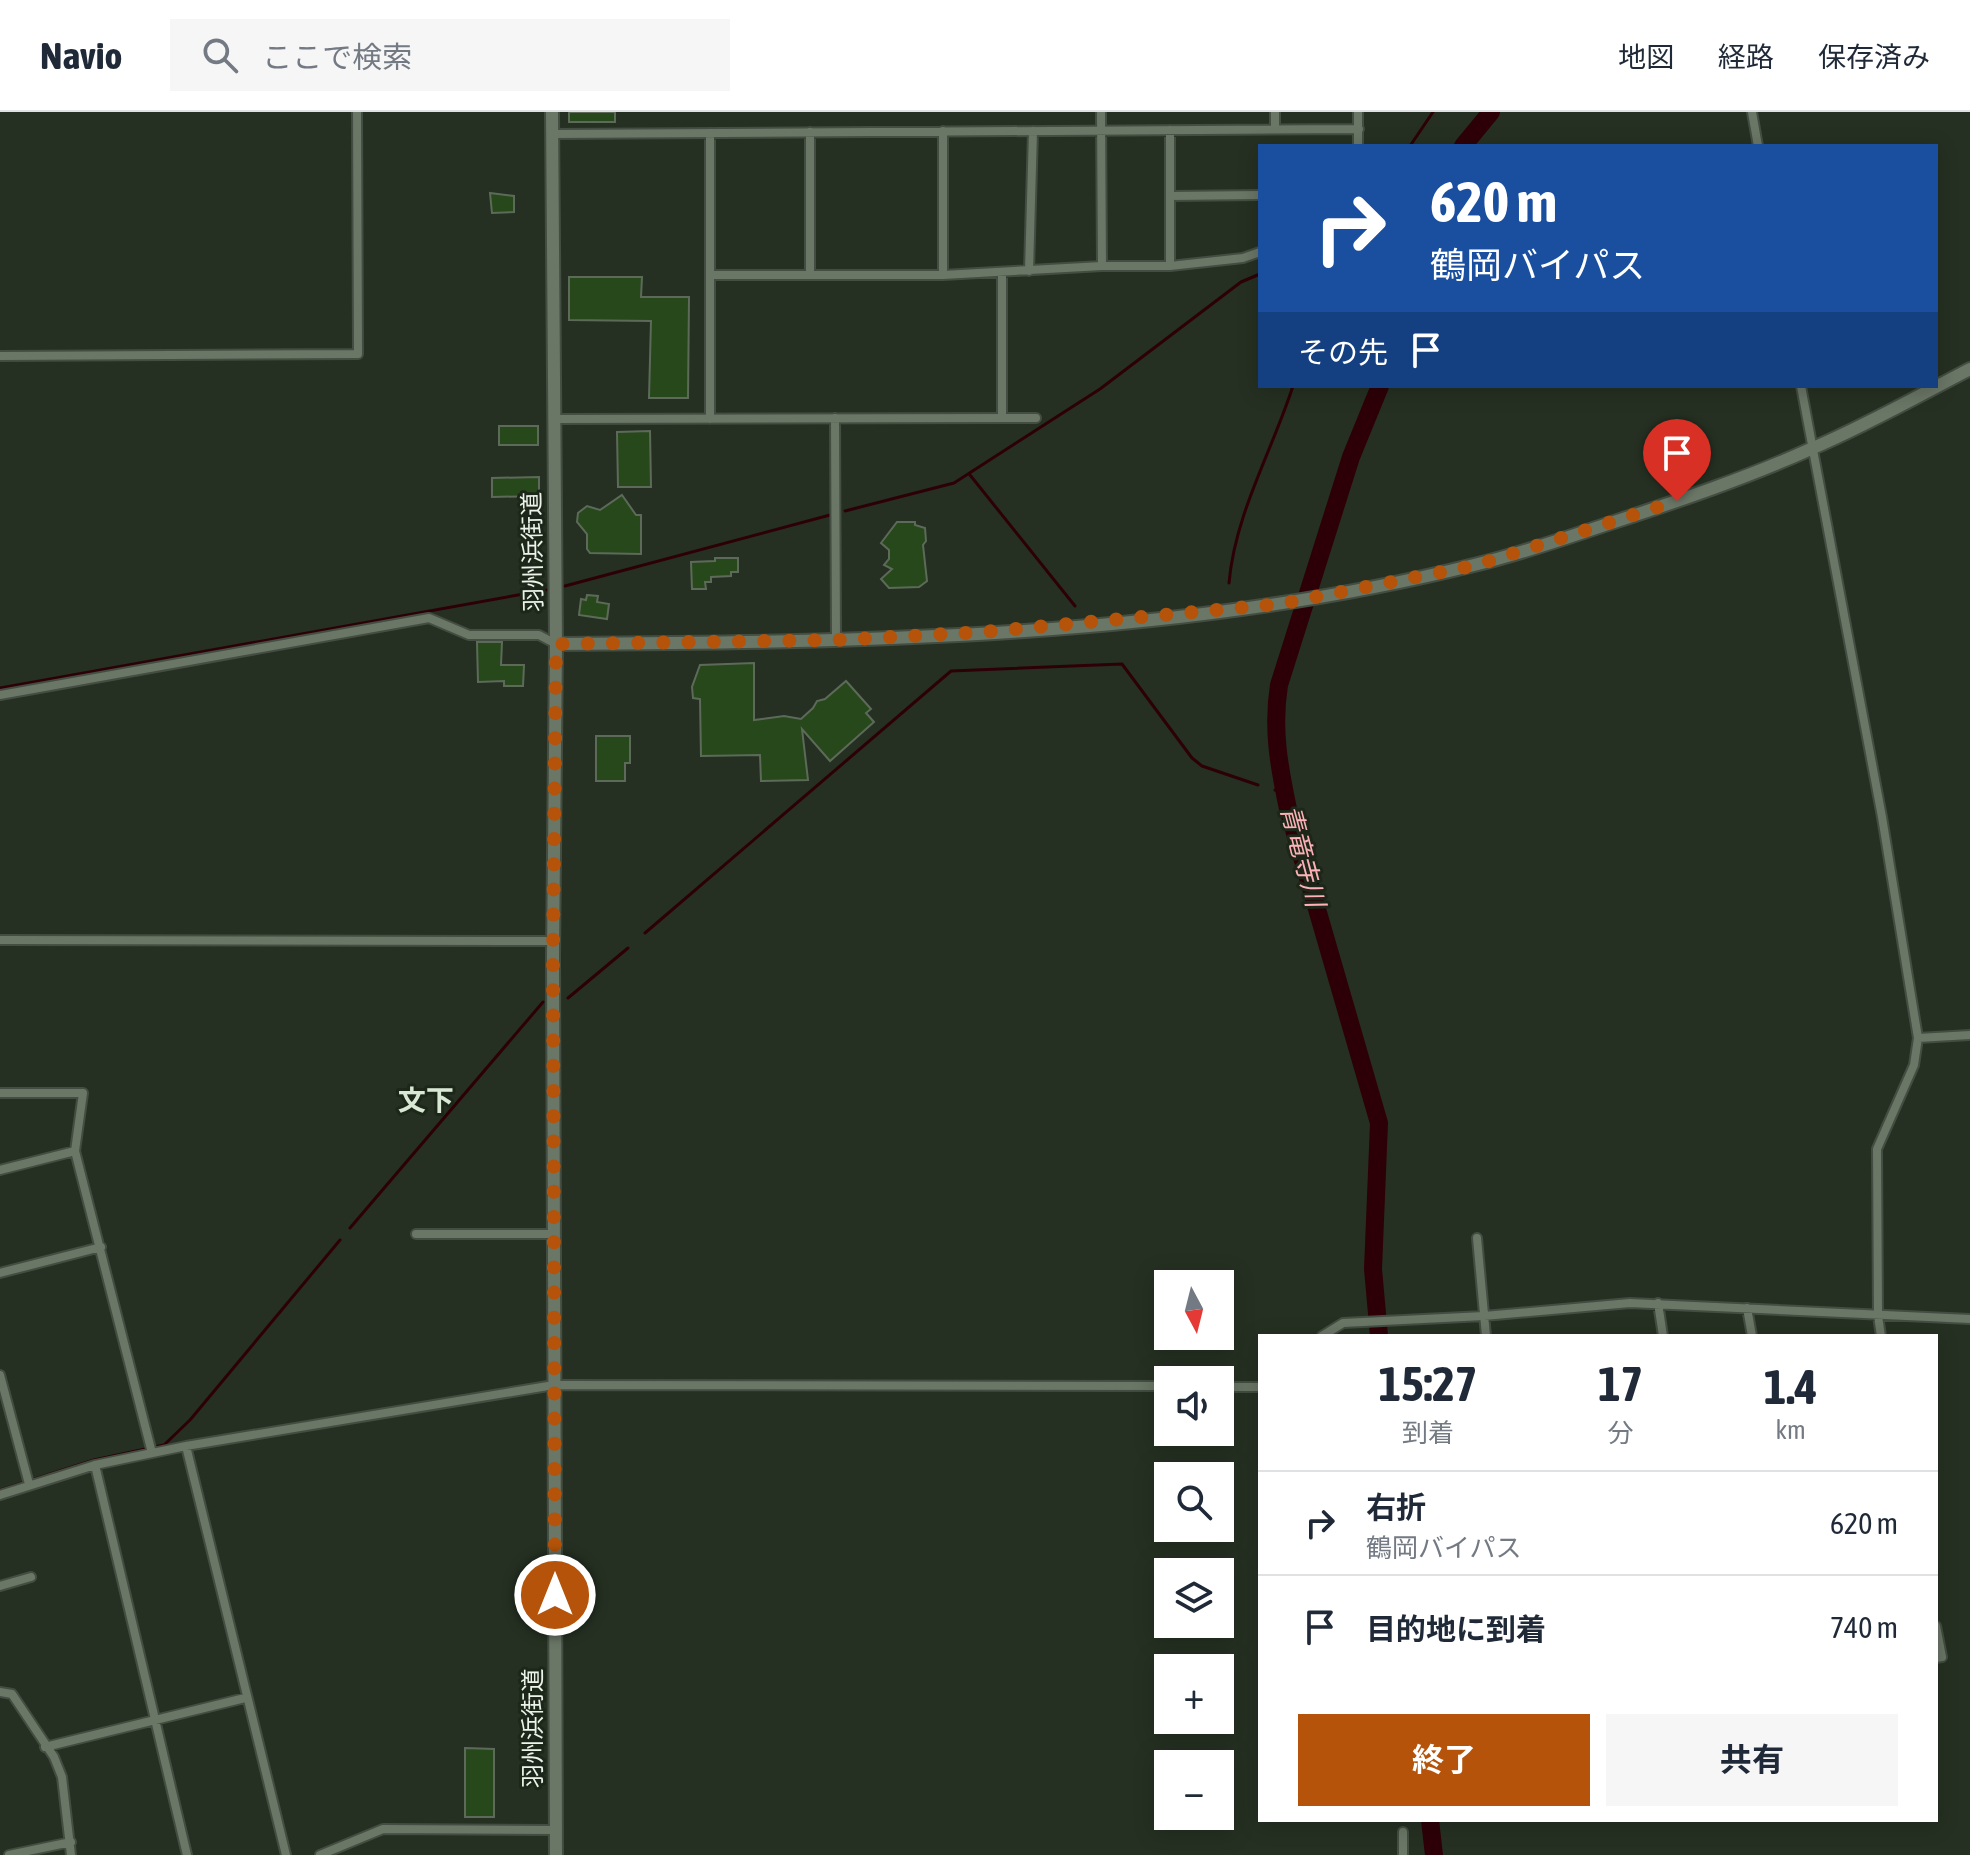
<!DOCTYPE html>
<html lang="ja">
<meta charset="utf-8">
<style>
:root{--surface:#fff;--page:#f6f6f7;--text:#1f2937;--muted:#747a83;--line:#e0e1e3;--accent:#b45309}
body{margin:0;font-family:"Asap Condensed","Noto Sans JP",sans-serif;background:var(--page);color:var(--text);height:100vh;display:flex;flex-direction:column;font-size:30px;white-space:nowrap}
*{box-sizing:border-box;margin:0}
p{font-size:26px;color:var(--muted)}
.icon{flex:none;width:44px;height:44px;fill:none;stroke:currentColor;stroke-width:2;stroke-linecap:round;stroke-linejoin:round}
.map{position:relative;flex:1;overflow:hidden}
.details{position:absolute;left:1258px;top:1222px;width:680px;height:488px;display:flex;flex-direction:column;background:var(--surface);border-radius:0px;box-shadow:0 4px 20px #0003}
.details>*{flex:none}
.guide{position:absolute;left:1258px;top:32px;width:680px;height:244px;border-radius:0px;box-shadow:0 4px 20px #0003;background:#1a4fa0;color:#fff;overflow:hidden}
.needle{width:52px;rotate:173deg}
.buttons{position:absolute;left:1154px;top:1158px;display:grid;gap:16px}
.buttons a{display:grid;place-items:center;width:80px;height:80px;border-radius:0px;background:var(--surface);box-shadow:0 4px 20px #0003;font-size:40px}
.pin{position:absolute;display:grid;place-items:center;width:68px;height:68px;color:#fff;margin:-82px -34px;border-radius:50% 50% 50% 0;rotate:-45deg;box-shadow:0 0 8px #0007}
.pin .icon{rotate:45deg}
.me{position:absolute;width:88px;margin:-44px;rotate:0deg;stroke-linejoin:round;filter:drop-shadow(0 0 6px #0008)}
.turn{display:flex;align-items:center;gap:28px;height:168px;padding:0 40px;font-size:36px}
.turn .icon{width:104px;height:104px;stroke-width:2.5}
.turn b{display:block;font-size:56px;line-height:68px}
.then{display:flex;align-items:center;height:76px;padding:0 40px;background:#0003;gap:16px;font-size:30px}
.eta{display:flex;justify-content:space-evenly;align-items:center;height:136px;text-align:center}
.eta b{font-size:48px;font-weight:700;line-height:56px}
.button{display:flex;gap:16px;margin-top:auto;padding:16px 40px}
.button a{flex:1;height:92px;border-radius:0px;background:var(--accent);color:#fff;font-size:32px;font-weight:700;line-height:92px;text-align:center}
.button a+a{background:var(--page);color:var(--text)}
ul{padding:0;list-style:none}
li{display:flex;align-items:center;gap:24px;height:104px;padding:0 40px;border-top:2px solid var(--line)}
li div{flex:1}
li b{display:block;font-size:30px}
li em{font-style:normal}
header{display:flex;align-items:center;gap:48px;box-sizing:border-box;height:112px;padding:0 40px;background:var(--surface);border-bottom:2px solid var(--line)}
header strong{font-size:38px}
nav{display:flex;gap:44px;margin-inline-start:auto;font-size:28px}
.search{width:560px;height:72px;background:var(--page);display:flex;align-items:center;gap:20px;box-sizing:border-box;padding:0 28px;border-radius:0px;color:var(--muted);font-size:30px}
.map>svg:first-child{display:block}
</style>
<header>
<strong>Navio</strong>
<div class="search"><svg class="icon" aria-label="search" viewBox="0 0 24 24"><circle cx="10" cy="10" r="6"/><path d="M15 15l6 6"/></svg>ここで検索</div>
<nav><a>地図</a><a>経路</a><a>保存済み</a></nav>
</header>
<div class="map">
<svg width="1970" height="1743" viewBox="0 0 1970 1743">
<rect width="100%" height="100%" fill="#253022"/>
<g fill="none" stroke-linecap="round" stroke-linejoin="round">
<path stroke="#2d0007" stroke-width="3" d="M1410 34 1433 0
M970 363 1075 494
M845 399 954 371 1100 277 1241 170 1260 162
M1229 471C1235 402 1272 339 1293 274
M565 474 830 403
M0 576 546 478
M1275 678 1284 681
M645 821 951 559 1122 552 1192 646 1202 654 1258 673
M568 886 628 836
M350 1116 543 890
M0 1378 94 1348 164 1333 190 1308 340 1128"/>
<path stroke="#2d0007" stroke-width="18" d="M1463 34 1491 0
M1379 1224 1373 1157 1379 1011 1288 697C1279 654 1272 617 1279 573L1351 345 1380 274
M1430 1708 1434 1743"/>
</g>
<path fill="#26481b" stroke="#5d6a5a" stroke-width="2" d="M569 0H615V10H569Z
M490 81 514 84V100L492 101Z
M569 165H642L641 185H689L688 286H649L651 209 569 208Z
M499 314H538V333H499Z
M650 319 651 375H618L617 320Z
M539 365V384L492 385V366Z
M622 383 636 403H641V442L590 441 587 437V422L577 410 578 401 587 394 600 398Z
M897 410H915V413L925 416 926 429 923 433 927 469 919 475 889 476 881 467 892 457 884 453 889 447V438L881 431Z
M715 446H738V460H731V464L711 465V470H705L706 477H692L691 450 715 449Z
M587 483 598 484 597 490 609 492 607 507 579 503 581 487 586 488Z
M477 530H502L501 553H524L523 574H504V569L478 570Z
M754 551V608L784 604 801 607 813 596 817 589 825 587 846 569 871 597 866 601 874 610 830 649 802 617 808 668 761 669 760 643 701 644 700 587 693 586 692 575 700 553Z
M596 624H630V651H625V669H596Z
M465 1636 494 1637V1705H465Z"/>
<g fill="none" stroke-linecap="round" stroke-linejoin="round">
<defs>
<path id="street" d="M1101 0 1102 154
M1275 0V17
M1752 0 1758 34
M1170 18V154
M943 19V163
M810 20V163
M710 21V307
M552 22 1359 17
M1358 34V0
M1170 84 1260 83
M1029 159 1033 19
M1002 160V306
M710 163H943L1102 154H1170L1243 146 1260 140
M0 244 358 242 357 0
M1801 274 1882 705 1918 926 1914 953 1877 1037 1878 1204 1881 1224
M835 306 836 528
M554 307 1036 306
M0 583 429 506 469 523H539L556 532
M0 828 553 829
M1918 926 1970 923
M0 981H83L75 1039 152 1341
M0 1058 75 1039
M416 1122H553
M1477 1126 1486 1224
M0 1161 101 1135
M1658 1191 1663 1224
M1747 1196 1752 1224
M1322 1224 1343 1211 1484 1204 1630 1191 1970 1207
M0 1263 29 1372
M1220 1275H1260
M186 1334 286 1743
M95 1353 187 1743
M0 1383 95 1353 186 1334 554 1273 1168 1274
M0 1474 31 1465
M1936 1514 1942 1545 1936 1546
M0 1580 12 1582 54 1645 62 1665 71 1743
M45 1635 245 1586
M9 1743 71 1730
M320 1743 383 1717 555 1718
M1403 1743V1720"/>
<path id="secondary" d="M552 0 556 532 553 845 556 1743
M556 532C860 530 1177 527 1474 453 1521 442 1568 425 1614 410 1681 388 1749 365 1813 336 1867 313 1918 284 1970 257"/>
</defs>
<use href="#street" stroke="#434d41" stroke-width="12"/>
<use href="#secondary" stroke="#434d41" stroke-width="16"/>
<use href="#street" stroke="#6a7666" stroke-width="8"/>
<use href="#secondary" stroke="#6a7666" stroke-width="12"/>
</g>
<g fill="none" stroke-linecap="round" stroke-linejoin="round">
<path stroke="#b45309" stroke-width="14" stroke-dasharray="0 25.2" d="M555 1483 553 845 556 532 836 528 983 520 1280 492 1477 453 1677 389"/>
</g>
<g text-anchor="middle" stroke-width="6" stroke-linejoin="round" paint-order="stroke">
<g font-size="24" fill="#ecf3ea" stroke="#1c2619">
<text transform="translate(533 440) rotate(-91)" y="8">羽州浜街道</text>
<text transform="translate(533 1616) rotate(-90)" y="8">羽州浜街道</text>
</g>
<g font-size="26" font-style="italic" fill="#fdb2b7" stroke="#1c2619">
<text transform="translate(1303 744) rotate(75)" y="9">青竜寺川</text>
</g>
<g font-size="28" font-weight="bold" fill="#d9e7d5" stroke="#1c2619">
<text x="426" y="998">文下</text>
</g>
</g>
</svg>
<div class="buttons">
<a><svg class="needle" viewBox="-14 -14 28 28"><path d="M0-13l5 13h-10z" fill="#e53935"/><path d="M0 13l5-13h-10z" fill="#747a83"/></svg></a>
<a><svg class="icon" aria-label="sound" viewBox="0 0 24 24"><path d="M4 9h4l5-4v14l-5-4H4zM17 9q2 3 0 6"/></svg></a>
<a><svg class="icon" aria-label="search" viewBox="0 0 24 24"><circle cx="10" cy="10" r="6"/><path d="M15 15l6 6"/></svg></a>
<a><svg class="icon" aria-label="layers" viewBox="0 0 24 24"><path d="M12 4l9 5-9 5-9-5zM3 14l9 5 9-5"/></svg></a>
<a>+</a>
<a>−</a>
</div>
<div class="pin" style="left:1677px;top:389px;background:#d93025"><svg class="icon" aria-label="arrive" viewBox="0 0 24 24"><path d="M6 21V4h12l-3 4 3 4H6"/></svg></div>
<svg class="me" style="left:555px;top:1483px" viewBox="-20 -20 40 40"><circle r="17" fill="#b45309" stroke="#fff" stroke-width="3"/><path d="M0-11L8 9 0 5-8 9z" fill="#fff"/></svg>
<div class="guide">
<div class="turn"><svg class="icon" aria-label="right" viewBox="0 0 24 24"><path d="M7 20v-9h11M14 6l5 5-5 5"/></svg><div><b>620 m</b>鶴岡バイパス</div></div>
<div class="then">その先<svg class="icon" aria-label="arrive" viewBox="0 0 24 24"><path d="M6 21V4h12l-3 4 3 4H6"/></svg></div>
</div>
<section class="details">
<div class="eta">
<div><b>15:27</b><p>到着</p></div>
<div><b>17</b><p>分</p></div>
<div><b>1.4</b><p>km</p></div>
</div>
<ul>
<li><svg class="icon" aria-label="right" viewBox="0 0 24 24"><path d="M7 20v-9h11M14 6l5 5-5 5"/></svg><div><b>右折</b><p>鶴岡バイパス</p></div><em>620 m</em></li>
<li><svg class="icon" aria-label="arrive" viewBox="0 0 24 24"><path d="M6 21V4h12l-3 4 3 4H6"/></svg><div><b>目的地に到着</b></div><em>740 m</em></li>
</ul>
<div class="button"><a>終了</a><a>共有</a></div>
</section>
</div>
